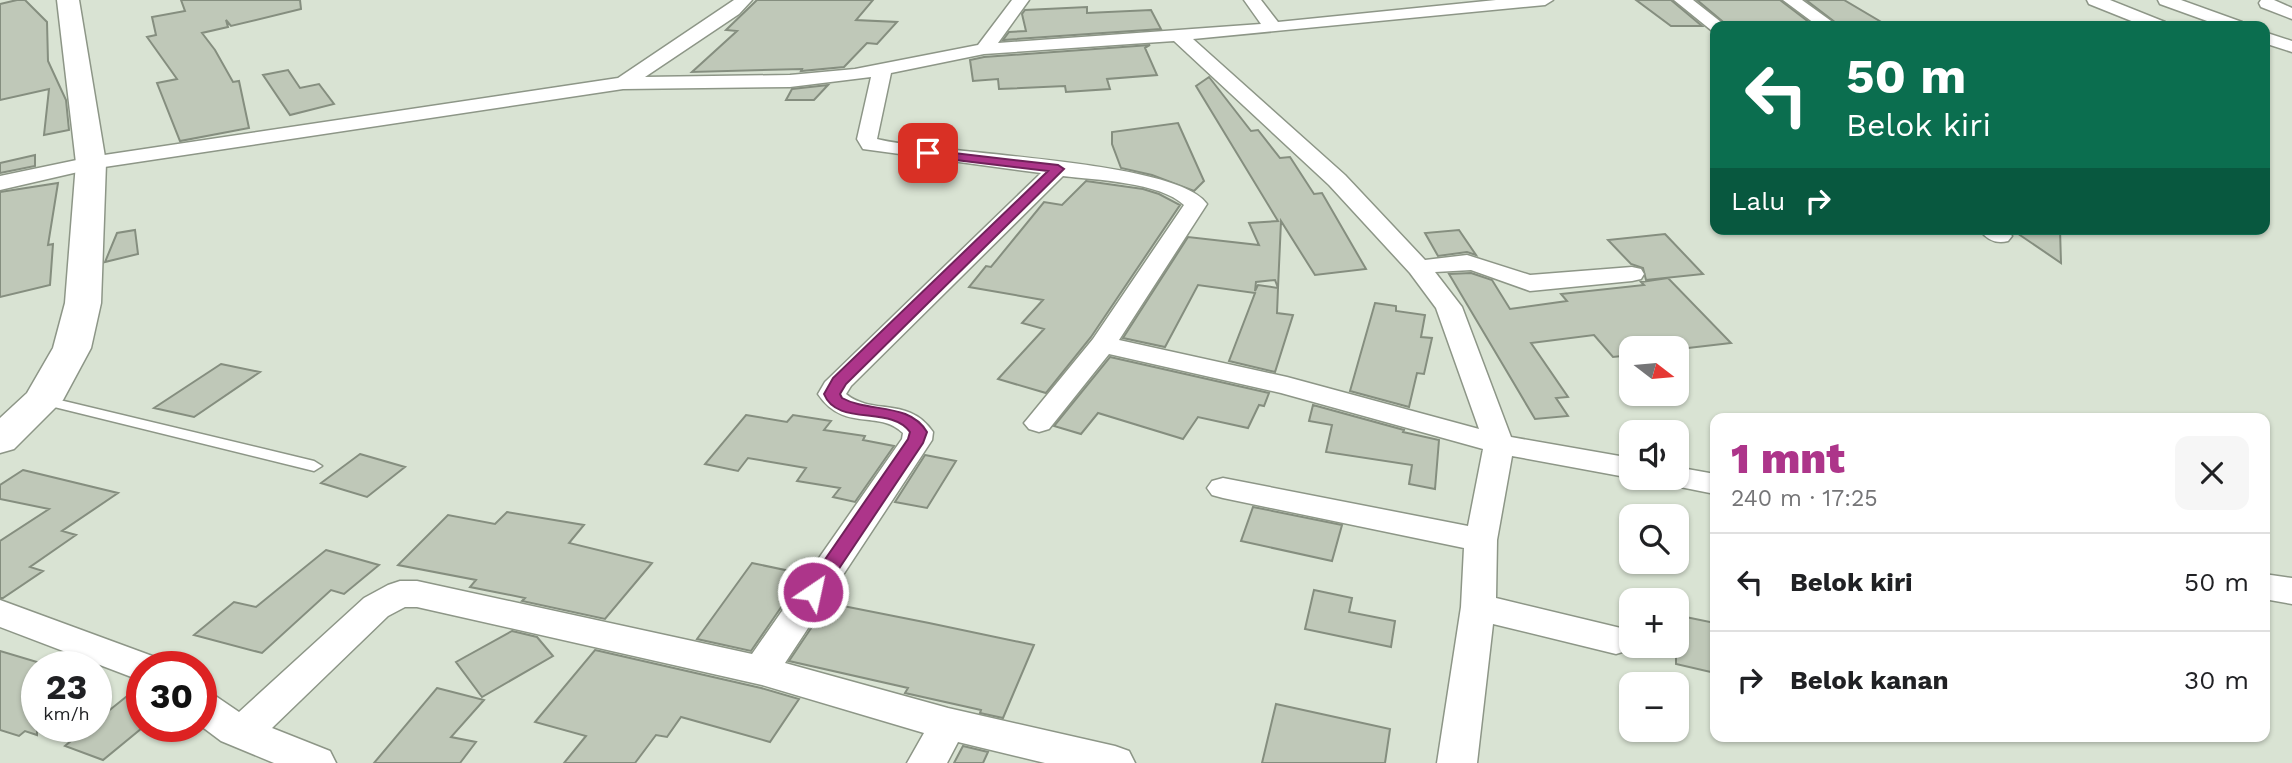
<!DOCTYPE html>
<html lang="id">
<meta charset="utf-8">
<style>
:root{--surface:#fff;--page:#f6f6f6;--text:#202124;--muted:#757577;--line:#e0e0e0;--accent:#ad358a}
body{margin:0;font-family:"Work Sans",sans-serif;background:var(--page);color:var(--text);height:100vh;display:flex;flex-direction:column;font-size:26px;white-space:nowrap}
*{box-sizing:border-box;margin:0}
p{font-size:23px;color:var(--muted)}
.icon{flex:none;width:38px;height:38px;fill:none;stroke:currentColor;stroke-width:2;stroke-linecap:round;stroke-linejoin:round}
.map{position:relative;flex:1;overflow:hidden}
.details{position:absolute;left:1710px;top:413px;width:560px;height:329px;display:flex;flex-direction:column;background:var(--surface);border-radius:14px;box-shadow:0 2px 5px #0004}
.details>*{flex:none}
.hud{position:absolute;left:1710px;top:21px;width:560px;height:214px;border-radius:14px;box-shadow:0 2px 5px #0004;background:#0b6e4f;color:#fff;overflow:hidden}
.needle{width:46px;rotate:106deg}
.fabs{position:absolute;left:1619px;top:336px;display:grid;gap:14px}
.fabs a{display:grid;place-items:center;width:70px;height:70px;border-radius:14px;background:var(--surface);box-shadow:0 2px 5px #0004;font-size:35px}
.speed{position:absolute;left:21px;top:651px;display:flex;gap:14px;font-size:35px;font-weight:700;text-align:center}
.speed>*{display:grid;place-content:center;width:91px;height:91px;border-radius:50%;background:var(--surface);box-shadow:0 2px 5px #0004;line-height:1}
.speed small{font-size:18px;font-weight:400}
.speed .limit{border:10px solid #d22;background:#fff;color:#111}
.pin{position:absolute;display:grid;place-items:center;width:60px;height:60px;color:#fff;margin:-30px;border-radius:14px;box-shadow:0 4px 10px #0006}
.me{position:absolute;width:77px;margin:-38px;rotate:34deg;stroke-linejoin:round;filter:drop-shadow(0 0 5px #0008)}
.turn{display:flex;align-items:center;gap:24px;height:147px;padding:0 21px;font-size:32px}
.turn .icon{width:91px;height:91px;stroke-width:2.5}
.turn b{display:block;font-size:49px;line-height:60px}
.then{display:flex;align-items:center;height:66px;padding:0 21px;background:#0003;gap:14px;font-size:26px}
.round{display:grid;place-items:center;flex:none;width:74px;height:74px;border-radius:14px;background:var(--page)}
.summary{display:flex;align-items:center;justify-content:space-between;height:119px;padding:0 21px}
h1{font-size:42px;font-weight:800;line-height:52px;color:var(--accent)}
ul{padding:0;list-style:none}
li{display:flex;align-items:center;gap:21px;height:98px;padding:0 21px;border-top:2px solid var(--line)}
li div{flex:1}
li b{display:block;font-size:26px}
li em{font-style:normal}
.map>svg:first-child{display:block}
</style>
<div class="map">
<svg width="2292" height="763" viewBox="0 0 2292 763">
<rect width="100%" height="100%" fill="#d9e3d3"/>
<path fill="#bfc8b8" stroke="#858e7f" stroke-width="2" d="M17 0H25L47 22 48 61 66 100 69 130 44 135 49 89 0 100V4Z
M181 0H300L301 9 231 26 226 20 228 27 202 33 215 50 233 82 239 81 249 128 180 141 157 83 177 79 147 37 156 35 152 17 185 11Z
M757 0H873L856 20 897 22 877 44 867 43 844 67 801 71 802 69 692 72 737 31 726 30Z
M1636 0H1671L1702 26H1671Z
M1697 0H1780L1814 26H1728Z
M1806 0H1844L1888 26H1840Z
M1087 7V13L1151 10 1161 29 1003 40 1009 32 1026 31 1022 14 1025 10Z
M1150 45 1145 48 1157 75 1107 79 1110 89 1066 92 1065 86 999 89 998 79 973 81 970 60 984 57Z
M288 70 300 88 319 84 334 104 290 115 263 75Z
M1209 77 1251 131 1258 130 1280 158 1290 157 1314 194 1322 193 1366 269 1315 275 1281 221 1278 288 1275 280 1256 282 1255 291 1258 285 1278 288 1277 313 1293 315 1275 372 1229 361 1255 293 1198 285 1165 347 1123 338 1188 237 1259 245 1249 223 1278 221 1196 86Z
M828 85 814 100H786L792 89Z
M1178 123 1204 181 1194 191 1152 175 1121 168 1112 144V132Z
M35 155V166L0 173V163Z
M1086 181 1143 189 1159 194 1180 205 1091 337 1046 393 998 379 1044 329 1022 323 1043 300 969 287 986 266 991 267 1044 202 1062 205Z
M58 183 48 245 53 244 50 285 0 297V192Z
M2011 229H2060L2061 263Z
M135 230 138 254 105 262 117 233Z
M1459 230 1476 255 1467 252 1438 256 1425 233Z
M1665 234 1703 274 1646 280 1643 268 1631 264 1608 240Z
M1471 273 1492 280 1510 309 1567 301 1561 294 1644 285 1641 282 1668 278 1731 343 1688 348H1631V355L1613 357 1594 335 1531 343 1568 397 1556 398 1568 416 1535 419 1449 274Z
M1375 303 1396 306V311L1425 315 1421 337 1432 338 1424 374 1417 373 1409 407 1350 391Z
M1110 357 1269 393 1264 406 1259 405 1248 428 1198 417 1183 439 1098 413 1081 434 1054 426Z
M221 364 260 372 194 417 154 408Z
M1313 405 1404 430 1403 432 1439 440 1435 489 1409 484 1412 465 1326 452 1332 425 1309 421Z
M746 415 787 422 793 415 831 421 824 430 865 436 863 440 894 446 855 502 833 497 840 488 797 481 806 468 748 458 738 471 705 464Z
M360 454 405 467 367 497 321 483Z
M925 455 956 461 927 508 895 502Z
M23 470 118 493 62 531 76 535 30 567 43 571 3 598H0V541L49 509 0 499V485Z
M1253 507 1342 525 1332 561 1241 541Z
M507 512 584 525 569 543 652 563 605 619 522 601 525 598 470 587 476 580 398 565 448 515 495 524Z
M326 550 379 565 344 594 331 590 262 653 194 635 234 602 256 607Z
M752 563 804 574 751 651 697 639Z
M1314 590 1352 598 1349 612 1395 621 1391 647 1305 629Z
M828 603 929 623 1034 645 1003 718 980 713 981 710 905 693 908 688 789 661Z
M1676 615 1715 623V673L1676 664Z
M512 631 537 637 553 656 482 697 456 662Z
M595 650 761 688 799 699 770 742 681 717 667 737 656 735 635 763H564L586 736 535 722Z
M0 651 37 662V735L25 731 19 736 0 730Z
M142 684V728L103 760 65 746 89 726H96V721Z
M437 688 484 700 451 737 476 742 460 763H374Z
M1276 704 1390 729 1385 763H1262Z
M963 746 988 752 983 763H954Z"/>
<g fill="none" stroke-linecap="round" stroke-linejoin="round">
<defs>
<path id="lane" d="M43 396 314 461 322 466 314 471 38 403 36 400Z"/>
<path id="street" d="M734 0H752L739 14 645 77 790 75 855 69 978 45 1012 0H1029L998 43 1261 24 1244 0H1261L1278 22 1496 0H1553L1545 5 1193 39 1345 175 1425 260 1467 255 1530 275 1632 267 1641 269 1644 274 1641 279 1632 281 1530 291 1471 270 1435 272 1462 307 1511 437 1631 458V478L1512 456 1497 540 1496 598 1629 630 1631 635 1629 650 1616 654 1493 624 1477 763H1437L1461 607 1464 548 1223 498 1212 495 1207 488 1212 481 1223 478 1468 526 1483 449 1281 393 1109 354 1049 429 1039 432 1029 429 1024 423 1029 417 1093 339 1184 205C1160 182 1095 180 1063 176L851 386 846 394C873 416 909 396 933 432L932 440 785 663 948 708 1115 746 1129 751 1135 763H1045L958 742 947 763H907L924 733 762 685 417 607H405L388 616 272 728 330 751 336 763H274L221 741 201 726V691L214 695 239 712 364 598 388 585 400 581H417L752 654 902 439 903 433C879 409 844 433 818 394L825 382 1041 173 863 149 857 139 871 77 790 87 623 89 91 169 0 190V176L91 157 618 78ZM1174 41 1329 185 1410 273 1436 308 1479 429 1287 377 1119 340 1207 204C1176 159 939 155 877 139L891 73 984 54Z
M1674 0H1693L1726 26H1715V31L1711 30Z
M1783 0H1802L1838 26H1818Z
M2087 0H2110L2165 22 2168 26H2144L2089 4Z
M2158 0H2181L2242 22 2245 26H2221L2160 4Z
M2261 0H2274L2292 8V19L2261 7 2259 3Z
M2264 32 2292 41V52L2264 43Z
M1979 229H2006L2012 236 2008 241C1996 244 1987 240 1979 229Z
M1676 467 1715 474V494L1665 484 1661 478H1676Z
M2264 574 2292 578V604L2264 599Z
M0 600 155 657 160 667H142V681L0 627Z"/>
<path id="secondary" d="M57 0H79L106 163 101 303 91 348 63 400 14 449 0 453V418L27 393 53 348 65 303 76 163Z"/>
</defs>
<use href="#lane" stroke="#8d9687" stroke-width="3"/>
<use href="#street" stroke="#8d9687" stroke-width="3"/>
<use href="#secondary" stroke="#8d9687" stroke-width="3"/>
<use href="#lane" fill="#fff" fill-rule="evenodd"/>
<use href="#street" fill="#fff" fill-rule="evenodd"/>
<use href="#secondary" fill="#fff" fill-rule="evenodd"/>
</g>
<path fill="#ad358a" stroke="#70225a" stroke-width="2" d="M928 150 1058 165 1064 169 846 384 840 394 842 398C869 413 909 402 927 432L923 443 820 597 813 599 806 597 803 592 806 587 908 439 910 432C891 405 837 427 824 394L833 378 1048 171 923 156V151Z"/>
</svg>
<div class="fabs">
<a><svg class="needle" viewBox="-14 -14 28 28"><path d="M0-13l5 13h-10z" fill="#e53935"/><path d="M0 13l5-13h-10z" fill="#757577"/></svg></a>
<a><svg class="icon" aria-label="sound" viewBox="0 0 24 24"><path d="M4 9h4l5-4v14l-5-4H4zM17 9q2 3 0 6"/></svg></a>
<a><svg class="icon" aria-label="search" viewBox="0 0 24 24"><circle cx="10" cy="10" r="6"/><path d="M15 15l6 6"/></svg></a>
<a>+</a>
<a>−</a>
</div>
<div class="speed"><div>23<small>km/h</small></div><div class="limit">30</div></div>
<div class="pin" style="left:928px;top:153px;background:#d93025"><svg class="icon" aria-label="arrive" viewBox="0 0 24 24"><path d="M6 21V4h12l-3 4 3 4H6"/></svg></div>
<svg class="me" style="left:813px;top:592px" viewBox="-20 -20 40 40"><circle r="17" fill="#ad358a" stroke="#fff" stroke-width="3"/><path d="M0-11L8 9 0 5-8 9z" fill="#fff"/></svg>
<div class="hud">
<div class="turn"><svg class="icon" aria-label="left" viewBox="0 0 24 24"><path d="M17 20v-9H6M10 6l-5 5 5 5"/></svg><div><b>50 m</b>Belok kiri</div></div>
<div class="then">Lalu<svg class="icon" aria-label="right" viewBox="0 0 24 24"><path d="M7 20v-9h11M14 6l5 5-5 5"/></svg></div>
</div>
<section class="details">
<div class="summary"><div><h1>1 mnt</h1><p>240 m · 17:25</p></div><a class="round"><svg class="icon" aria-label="close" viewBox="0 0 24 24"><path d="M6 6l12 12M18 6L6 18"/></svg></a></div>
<ul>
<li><svg class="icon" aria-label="left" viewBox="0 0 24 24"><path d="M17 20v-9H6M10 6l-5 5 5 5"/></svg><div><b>Belok kiri</b></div><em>50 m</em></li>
<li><svg class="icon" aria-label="right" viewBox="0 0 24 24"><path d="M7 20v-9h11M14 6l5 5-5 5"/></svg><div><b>Belok kanan</b></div><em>30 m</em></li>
</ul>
</section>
</div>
